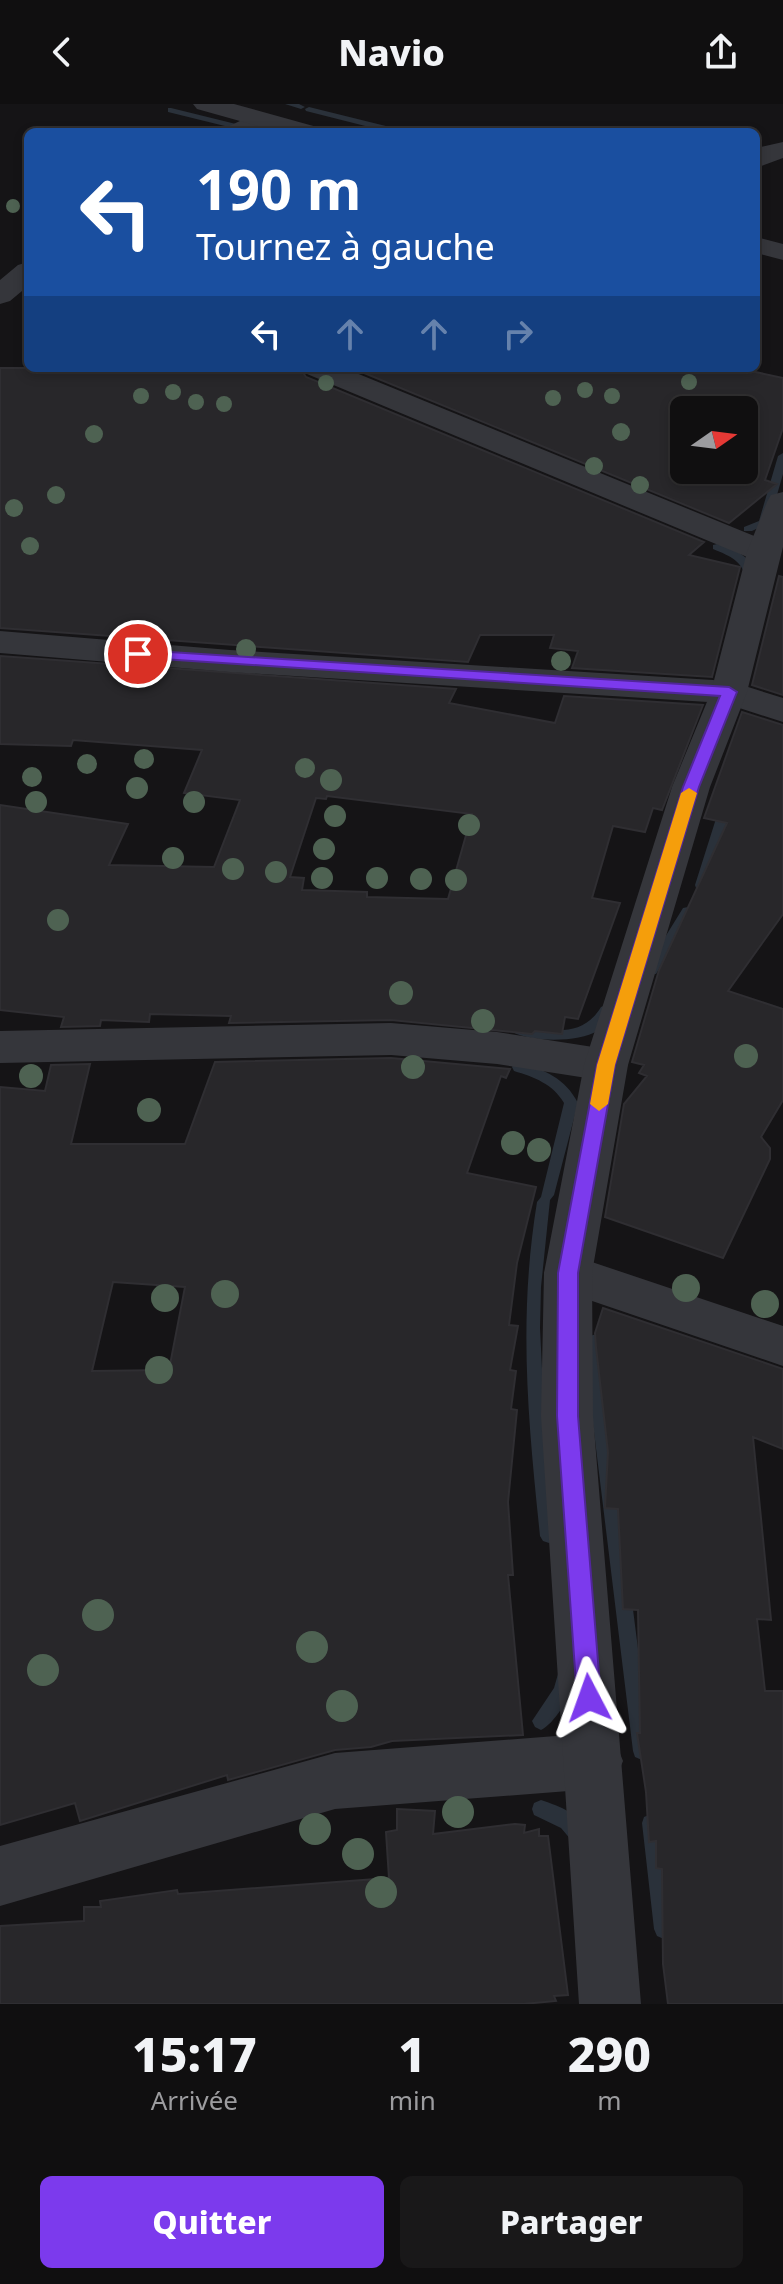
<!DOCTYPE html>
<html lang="fr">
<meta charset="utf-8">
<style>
:root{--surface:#100f10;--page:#191819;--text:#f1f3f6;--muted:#9c9c9f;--line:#302f30;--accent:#7c3aed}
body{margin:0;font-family:"Noto Sans",sans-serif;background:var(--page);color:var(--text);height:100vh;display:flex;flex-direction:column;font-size:30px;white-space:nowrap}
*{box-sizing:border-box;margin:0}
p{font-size:26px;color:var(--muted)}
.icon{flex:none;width:44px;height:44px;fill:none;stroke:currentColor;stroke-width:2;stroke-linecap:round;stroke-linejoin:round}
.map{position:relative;height:1900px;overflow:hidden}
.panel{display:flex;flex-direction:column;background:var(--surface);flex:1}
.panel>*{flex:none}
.banner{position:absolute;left:24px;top:24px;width:736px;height:244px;border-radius:12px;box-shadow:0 4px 12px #0003,0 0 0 2px var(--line);background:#1a4fa0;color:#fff;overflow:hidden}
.needle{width:52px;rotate:76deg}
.buttons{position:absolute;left:670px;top:292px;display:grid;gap:16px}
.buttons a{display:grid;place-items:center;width:88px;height:88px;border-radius:12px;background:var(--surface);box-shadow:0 4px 12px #0003,0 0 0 2px var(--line);font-size:40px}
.pin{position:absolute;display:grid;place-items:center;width:68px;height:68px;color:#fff;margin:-34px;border:4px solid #fff;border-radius:50%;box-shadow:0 2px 8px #0007}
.me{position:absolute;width:88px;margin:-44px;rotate:356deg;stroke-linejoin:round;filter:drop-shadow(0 0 6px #0008)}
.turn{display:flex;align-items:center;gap:28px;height:168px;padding:0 40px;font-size:36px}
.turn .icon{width:104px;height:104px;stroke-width:2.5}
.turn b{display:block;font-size:56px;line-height:68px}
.lanes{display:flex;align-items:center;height:76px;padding:0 40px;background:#0003;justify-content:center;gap:40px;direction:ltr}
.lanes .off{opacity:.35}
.eta{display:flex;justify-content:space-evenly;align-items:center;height:136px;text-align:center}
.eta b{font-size:48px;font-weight:800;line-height:56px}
.primary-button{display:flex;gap:16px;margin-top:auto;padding:16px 40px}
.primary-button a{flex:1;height:92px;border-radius:12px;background:var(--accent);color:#fff;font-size:32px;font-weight:800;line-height:92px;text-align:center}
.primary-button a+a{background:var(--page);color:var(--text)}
header{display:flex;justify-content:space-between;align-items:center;height:104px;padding:0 40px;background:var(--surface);font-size:36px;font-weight:800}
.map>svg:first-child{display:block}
</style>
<header><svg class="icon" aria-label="back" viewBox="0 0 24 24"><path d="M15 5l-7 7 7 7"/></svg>Navio<svg class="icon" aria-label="share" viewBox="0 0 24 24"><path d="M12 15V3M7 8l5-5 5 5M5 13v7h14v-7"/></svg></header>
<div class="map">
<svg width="783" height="1900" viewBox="0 0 783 1900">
<rect width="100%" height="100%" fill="#151416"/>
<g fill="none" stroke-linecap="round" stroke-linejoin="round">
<path fill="#2a313a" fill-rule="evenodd" d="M285 0H299L305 3 301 5Z
M309 3 402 26 403 28H389L306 7 305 5Z
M171 4 240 21 241 23 237 25 168 8V4Z
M783 349V370L769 419 752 427H744V423L759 417 778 352Z
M717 440C734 445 749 451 756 468L755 476H747C741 456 732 453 713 445V441Z
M726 698 732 702 707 781 706 784H696L695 781 720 702Z
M688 803 695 807 656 870H646L644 867 646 864 683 804Z
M606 901 613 906C608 914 605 922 597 927 579 939 524 939 508 925L515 920C548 926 581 936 601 903Z
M519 958C545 966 565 974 578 999L554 1091 550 1096 541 1183 540 1224 544 1306 558 1432 555 1437 549 1439 543 1437 540 1432C528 1315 518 1215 537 1098L541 1093 564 999C553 980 534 973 514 967L512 963 514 959Z
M612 1225 618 1226 620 1231 618 1236 602 1241 600 1246 651 1647 649 1653 642 1656 635 1653 633 1647 584 1246 590 1232Z
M564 1568 570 1570C577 1585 555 1620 541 1626L535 1623 532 1617 554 1584 558 1570Z
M541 1696C561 1703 580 1709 588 1730L586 1737 579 1739 572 1737 561 1724 534 1711 532 1705 534 1699Z
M651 1710 658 1713 660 1719 674 1825 671 1832 664 1835 657 1832 654 1825 642 1719 644 1713Z"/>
</g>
<path fill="#28272a" stroke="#2f2e32" stroke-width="2" fill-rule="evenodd" d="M0 264H300L306 273 704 438 689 451 740 463 712 573 572 564 578 547 550 544 554 531H480L468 558 0 524Z
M352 264H737L783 274V324L765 376 777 380 729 419ZM684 306H744V366H684Z
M779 472 783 473V591L752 581Z
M0 552 456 585 449 599 555 619 564 592 703 601 662 706 653 704 645 728 613 722 592 794 620 799 578 915 565 913 562 930 535 927 532 930 391 916 229 919 231 912 150 910 149 918 101 916 100 922 61 923 64 913 0 906V701L128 720 109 761 214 763 240 696 184 689 202 646 73 636 71 642 0 640ZM327 692 472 710 448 795 367 793V788L302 786 304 774 290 773 316 694 326 695Z
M742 608 783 621V810L728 887 783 905V996L761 1033 770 1044V1055L723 1154 605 1113 624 1000 647 972 639 969 644 961 632 958 659 866 727 719 704 714Z
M391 954 510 965 506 974 501 972 467 1069 536 1083 517 1159 509 1221 518 1222 510 1266 516 1267 511 1305 517 1306 508 1398 513 1471H508L523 1631 392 1637 371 1643 335 1646 228 1676 227 1671 80 1717 75 1699 0 1721V983L45 987 51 961 90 960 71 1040H185L215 958ZM113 1178 185 1183 169 1266 92 1267Z
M603 1204 783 1265V1345L753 1333 771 1516 757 1515 765 1587H783V1900H668L663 1860 662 1765 656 1764V1737L649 1738 646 1688 637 1629H640L638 1506 623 1505 618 1405 605 1404 608 1348 596 1243 595 1229Z
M397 1705 435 1707 433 1730 515 1720 525 1721 524 1729 539 1725V1732H548L568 1891 554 1892 556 1897 523 1900H0V1822L84 1817V1803H101L100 1797 177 1786 178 1790 389 1774 386 1728 397 1726Z"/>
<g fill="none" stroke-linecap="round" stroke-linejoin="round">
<path fill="#35363b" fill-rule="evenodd" d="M259 8 268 11 272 16C259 31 241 28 223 28L227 23Z
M783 38V54L756 64V44Z
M28 158V182L10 197 0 200V176L18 161Z
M303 264H344L776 441 781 448 776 455 764 458 752 455 307 270Z
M0 527 230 546 729 577 783 594V618L724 599 230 568 0 549Z
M391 919 497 928 606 945 622 950 628 961 622 972 606 977 497 960 391 951 0 959V927Z
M568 1150 783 1222V1262L551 1183 544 1169 551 1155Z
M594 1629 615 1637 623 1657 615 1677 594 1685 335 1705 0 1802V1742L335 1649Z"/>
<path fill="#35363b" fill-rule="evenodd" d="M193 0H234L317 23 321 28H279L197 5Z
M756 133 783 140V156L756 149Z
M783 388V443L747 588 710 683 628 961 592 1169 593 1312 641 1900H579L541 1312 544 1169 584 961 672 683 711 588 747 448 767 398 771 391Z"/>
</g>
<g fill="#4e6252">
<circle cx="13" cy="102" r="7"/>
<circle cx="689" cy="278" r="8"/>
<circle cx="326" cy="279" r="8"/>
<circle cx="585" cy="286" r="8"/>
<circle cx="173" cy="288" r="8"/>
<circle cx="141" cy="292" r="8"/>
<circle cx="612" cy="292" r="8"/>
<circle cx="553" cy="294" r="8"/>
<circle cx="196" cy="298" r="8"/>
<circle cx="224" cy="300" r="8"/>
<circle cx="621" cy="328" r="9"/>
<circle cx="94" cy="330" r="9"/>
<circle cx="594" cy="362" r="9"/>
<circle cx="640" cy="381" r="9"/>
<circle cx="56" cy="391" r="9"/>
<circle cx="14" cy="404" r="9"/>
<circle cx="30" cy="442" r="9"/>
<circle cx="246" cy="545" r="10"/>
<circle cx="561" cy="557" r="10"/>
<circle cx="144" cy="655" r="10"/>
<circle cx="87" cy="660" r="10"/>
<circle cx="305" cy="664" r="10"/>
<circle cx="32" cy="673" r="10"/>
<circle cx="331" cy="676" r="11"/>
<circle cx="137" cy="684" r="11"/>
<circle cx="36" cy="698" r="11"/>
<circle cx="194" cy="698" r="11"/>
<circle cx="335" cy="712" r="11"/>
<circle cx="469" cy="721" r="11"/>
<circle cx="324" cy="745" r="11"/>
<circle cx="173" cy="754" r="11"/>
<circle cx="233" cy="765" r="11"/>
<circle cx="276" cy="768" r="11"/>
<circle cx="322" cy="774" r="11"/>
<circle cx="377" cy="774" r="11"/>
<circle cx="421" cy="775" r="11"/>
<circle cx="456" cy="776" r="11"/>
<circle cx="58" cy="816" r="11"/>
<circle cx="401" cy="889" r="12"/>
<circle cx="483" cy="917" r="12"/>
<circle cx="746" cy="952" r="12"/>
<circle cx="413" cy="963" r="12"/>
<circle cx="31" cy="972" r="12"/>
<circle cx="149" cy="1006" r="12"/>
<circle cx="513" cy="1039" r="12"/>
<circle cx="539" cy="1046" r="12"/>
<circle cx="686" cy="1184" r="14"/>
<circle cx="225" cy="1190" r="14"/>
<circle cx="165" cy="1194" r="14"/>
<circle cx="765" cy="1200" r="14"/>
<circle cx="159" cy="1266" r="14"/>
<circle cx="98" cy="1511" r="16"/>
<circle cx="312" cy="1543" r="16"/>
<circle cx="43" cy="1566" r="16"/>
<circle cx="342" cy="1602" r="16"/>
<circle cx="458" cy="1708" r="16"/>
<circle cx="315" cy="1725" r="16"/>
<circle cx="358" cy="1750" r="16"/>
<circle cx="381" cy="1788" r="16"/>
</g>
<path fill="#7c3aed" stroke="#51269a" stroke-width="2" d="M138 546 729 583 737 588 699 683 615 961 578 1169V1312L601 1594 597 1602 589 1605 581 1602 577 1594 557 1312 558 1169 597 961 683 683 720 592 132 553 130 550Z"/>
<path fill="#f59e0b" d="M689 684 697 689 615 961 608 1000 599 1007 590 1000 597 961 681 689Z"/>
</svg>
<div class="buttons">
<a><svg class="needle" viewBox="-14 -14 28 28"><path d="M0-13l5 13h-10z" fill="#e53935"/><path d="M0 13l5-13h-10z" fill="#9c9c9f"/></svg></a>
</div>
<div class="pin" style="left:138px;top:550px;background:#d93025"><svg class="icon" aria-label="arrive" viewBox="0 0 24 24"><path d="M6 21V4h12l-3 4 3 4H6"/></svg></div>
<svg class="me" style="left:589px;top:1594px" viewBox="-20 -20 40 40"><path d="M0-17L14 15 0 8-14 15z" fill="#7c3aed" stroke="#fff" stroke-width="4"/></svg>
<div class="banner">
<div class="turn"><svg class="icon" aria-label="left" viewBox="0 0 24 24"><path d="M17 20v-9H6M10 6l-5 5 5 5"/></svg><div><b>190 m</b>Tournez à gauche</div></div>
<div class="lanes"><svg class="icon" aria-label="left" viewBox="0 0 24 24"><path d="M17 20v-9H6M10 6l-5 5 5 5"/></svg><svg class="icon off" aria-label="ahead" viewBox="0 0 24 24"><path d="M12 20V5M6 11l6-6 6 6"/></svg><svg class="icon off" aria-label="ahead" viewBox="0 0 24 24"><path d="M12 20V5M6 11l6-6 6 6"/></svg><svg class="icon off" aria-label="right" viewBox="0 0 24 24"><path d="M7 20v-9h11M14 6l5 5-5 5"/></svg></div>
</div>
</div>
<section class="panel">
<div class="eta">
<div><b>15:17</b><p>Arrivée</p></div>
<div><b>1</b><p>min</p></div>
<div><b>290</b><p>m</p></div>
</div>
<div class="primary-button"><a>Quitter</a><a>Partager</a></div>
</section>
